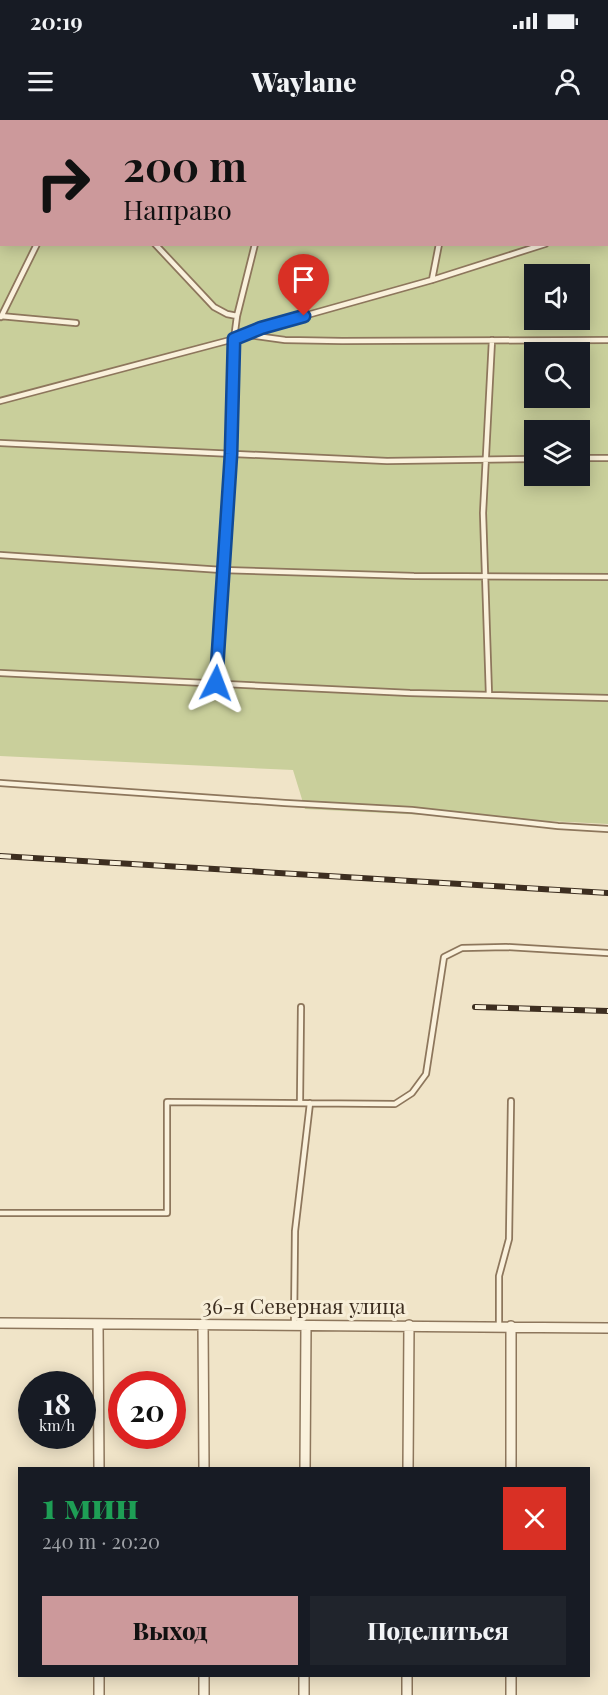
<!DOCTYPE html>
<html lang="ru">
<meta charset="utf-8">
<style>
:root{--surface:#171b24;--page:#20242c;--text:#f1f3f6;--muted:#9ea1a6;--accent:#cc999b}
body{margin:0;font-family:"Playfair Display",serif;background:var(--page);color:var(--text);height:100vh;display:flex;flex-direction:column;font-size:22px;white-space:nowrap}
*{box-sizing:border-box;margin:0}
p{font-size:20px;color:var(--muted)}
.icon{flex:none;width:33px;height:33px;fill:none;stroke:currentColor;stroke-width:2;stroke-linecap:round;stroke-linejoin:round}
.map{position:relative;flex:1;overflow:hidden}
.panel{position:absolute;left:18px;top:1347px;width:572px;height:210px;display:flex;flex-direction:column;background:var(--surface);border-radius:0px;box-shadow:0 3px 15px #0003}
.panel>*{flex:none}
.banner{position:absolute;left:0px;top:0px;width:609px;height:126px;box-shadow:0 3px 15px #0003;background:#cc999b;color:#111;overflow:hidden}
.fabs{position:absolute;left:524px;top:144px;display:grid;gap:12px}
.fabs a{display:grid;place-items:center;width:66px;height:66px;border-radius:0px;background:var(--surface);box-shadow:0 3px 15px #0003;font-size:30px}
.speed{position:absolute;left:18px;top:1251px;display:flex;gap:12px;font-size:30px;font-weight:700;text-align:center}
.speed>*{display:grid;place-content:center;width:78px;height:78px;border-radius:50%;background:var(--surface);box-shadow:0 3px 15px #0003;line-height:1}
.speed small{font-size:15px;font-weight:400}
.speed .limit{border:9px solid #d22;background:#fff;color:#111}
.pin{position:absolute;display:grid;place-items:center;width:51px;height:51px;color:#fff;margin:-62px -26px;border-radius:50% 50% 50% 0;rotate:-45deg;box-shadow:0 0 6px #0007}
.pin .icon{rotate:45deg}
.me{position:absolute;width:66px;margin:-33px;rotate:3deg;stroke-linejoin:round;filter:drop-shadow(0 0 4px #0008)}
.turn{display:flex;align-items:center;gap:21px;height:126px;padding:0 24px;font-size:27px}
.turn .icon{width:78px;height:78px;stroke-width:2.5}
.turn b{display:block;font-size:42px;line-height:51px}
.round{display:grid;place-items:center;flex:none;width:63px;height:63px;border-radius:0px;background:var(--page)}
.summary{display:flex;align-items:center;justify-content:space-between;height:102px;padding:0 24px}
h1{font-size:36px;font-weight:800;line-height:45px;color:#1e9e55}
.action{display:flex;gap:12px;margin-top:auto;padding:12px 24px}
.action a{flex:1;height:69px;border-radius:0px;background:var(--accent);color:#111;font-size:24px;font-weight:800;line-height:69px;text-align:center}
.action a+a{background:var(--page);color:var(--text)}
.status{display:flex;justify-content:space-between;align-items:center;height:42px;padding:0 30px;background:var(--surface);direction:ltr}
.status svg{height:16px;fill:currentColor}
header{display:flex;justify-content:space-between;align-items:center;height:78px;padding:0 24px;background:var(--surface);font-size:27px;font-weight:800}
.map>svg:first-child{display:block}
</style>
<div class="status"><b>20:19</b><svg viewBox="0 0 49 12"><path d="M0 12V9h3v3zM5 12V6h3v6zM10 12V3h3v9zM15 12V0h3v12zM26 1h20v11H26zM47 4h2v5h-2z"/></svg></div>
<header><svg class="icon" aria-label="menu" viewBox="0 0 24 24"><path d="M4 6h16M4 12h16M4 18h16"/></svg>Waylane<svg class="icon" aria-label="person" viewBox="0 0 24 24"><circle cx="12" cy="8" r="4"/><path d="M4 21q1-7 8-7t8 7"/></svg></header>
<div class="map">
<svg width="608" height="1575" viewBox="0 0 608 1575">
<rect width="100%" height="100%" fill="#f0e4c8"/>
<path fill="#c9cf9b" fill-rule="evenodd" d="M0 0H608V704L305 689 293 650 0 636ZM2 2H608V124H2ZM534 154H579V200H534ZM534 232H579V278H534ZM534 310H579V356H534Z"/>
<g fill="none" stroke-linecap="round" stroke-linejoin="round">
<defs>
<path id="lane" d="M172 0 174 2
M95 2 96 0
M285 2 286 0
M464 2 465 0
M572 2V0
M0 108 2 107
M155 124 214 187 227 194 237 196
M432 160 439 124
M0 196 76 203
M1 197 37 124
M248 215 285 220 342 221 608 220
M0 281 234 219 261 208 432 160 545 124
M0 323 387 341 534 339
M579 338H608
M0 435 222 450 414 456 608 457
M0 553 410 573 608 578
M216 563 231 335 234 219 237 196 255 124
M489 575 483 393 492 220
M0 663 285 683 412 690 558 706 608 709
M300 983 301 887
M0 1093H167V982L395 984 412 973 426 954 444 837 462 828 506 827 608 833
M294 1205 295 1111 310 983
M499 1206V1156L509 1119 511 981"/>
<path id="street" d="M0 1203 608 1208
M203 1204 204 1348
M98 1205 99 1348
M511 1206V1348
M305 1348 306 1206
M408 1348 409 1205
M99 1556V1575
M204 1556V1575
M511 1556V1575
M304 1575V1556
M407 1575V1556"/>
</defs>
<use href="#lane" stroke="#8d765c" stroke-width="8"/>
<use href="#street" stroke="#8d765c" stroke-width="12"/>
<use href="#lane" stroke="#faf1dc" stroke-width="4.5"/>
<use href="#street" stroke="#faf1dc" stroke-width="9"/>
<defs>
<path id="rail" d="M0 736 608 773
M475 887 608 891"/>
</defs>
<use href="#rail" stroke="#3d2e20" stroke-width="6"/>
<use href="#rail" stroke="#f7eed8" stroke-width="4" stroke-dasharray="11" stroke-linecap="butt"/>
</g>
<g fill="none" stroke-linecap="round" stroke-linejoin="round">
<defs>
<path id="route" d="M216 563 231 334 234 219 261 208 304 196"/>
</defs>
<use href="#route" stroke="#114b97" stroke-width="15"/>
<use href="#route" stroke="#1a73e8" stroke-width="10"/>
</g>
<g text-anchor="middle" stroke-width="6" stroke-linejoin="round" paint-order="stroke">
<g font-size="21" fill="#3d2e20" stroke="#f7eed8">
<text x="304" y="1194">36-я Северная улица</text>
</g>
</g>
</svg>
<div class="fabs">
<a><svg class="icon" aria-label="sound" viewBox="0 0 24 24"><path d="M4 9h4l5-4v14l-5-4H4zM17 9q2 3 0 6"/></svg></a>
<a><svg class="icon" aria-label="search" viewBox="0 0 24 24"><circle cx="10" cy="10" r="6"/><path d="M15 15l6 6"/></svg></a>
<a><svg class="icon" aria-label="layers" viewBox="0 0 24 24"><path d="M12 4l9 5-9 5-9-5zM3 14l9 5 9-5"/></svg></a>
</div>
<div class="speed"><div>18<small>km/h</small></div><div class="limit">20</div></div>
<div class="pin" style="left:304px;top:196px;background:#d93025"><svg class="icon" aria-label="arrive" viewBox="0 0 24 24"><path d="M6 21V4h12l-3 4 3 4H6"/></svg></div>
<svg class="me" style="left:216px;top:563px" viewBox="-20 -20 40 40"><path d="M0-17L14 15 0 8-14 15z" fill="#1a73e8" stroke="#fff" stroke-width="4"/></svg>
<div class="banner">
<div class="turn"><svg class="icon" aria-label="right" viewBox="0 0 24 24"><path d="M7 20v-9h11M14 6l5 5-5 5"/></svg><div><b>200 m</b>Направо</div></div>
</div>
<section class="panel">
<div class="summary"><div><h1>1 мин</h1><p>240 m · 20:20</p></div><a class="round" style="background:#d93025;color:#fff"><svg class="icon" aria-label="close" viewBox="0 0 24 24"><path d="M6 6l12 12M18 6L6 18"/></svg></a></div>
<div class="action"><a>Выход</a><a>Поделиться</a></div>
</section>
</div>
